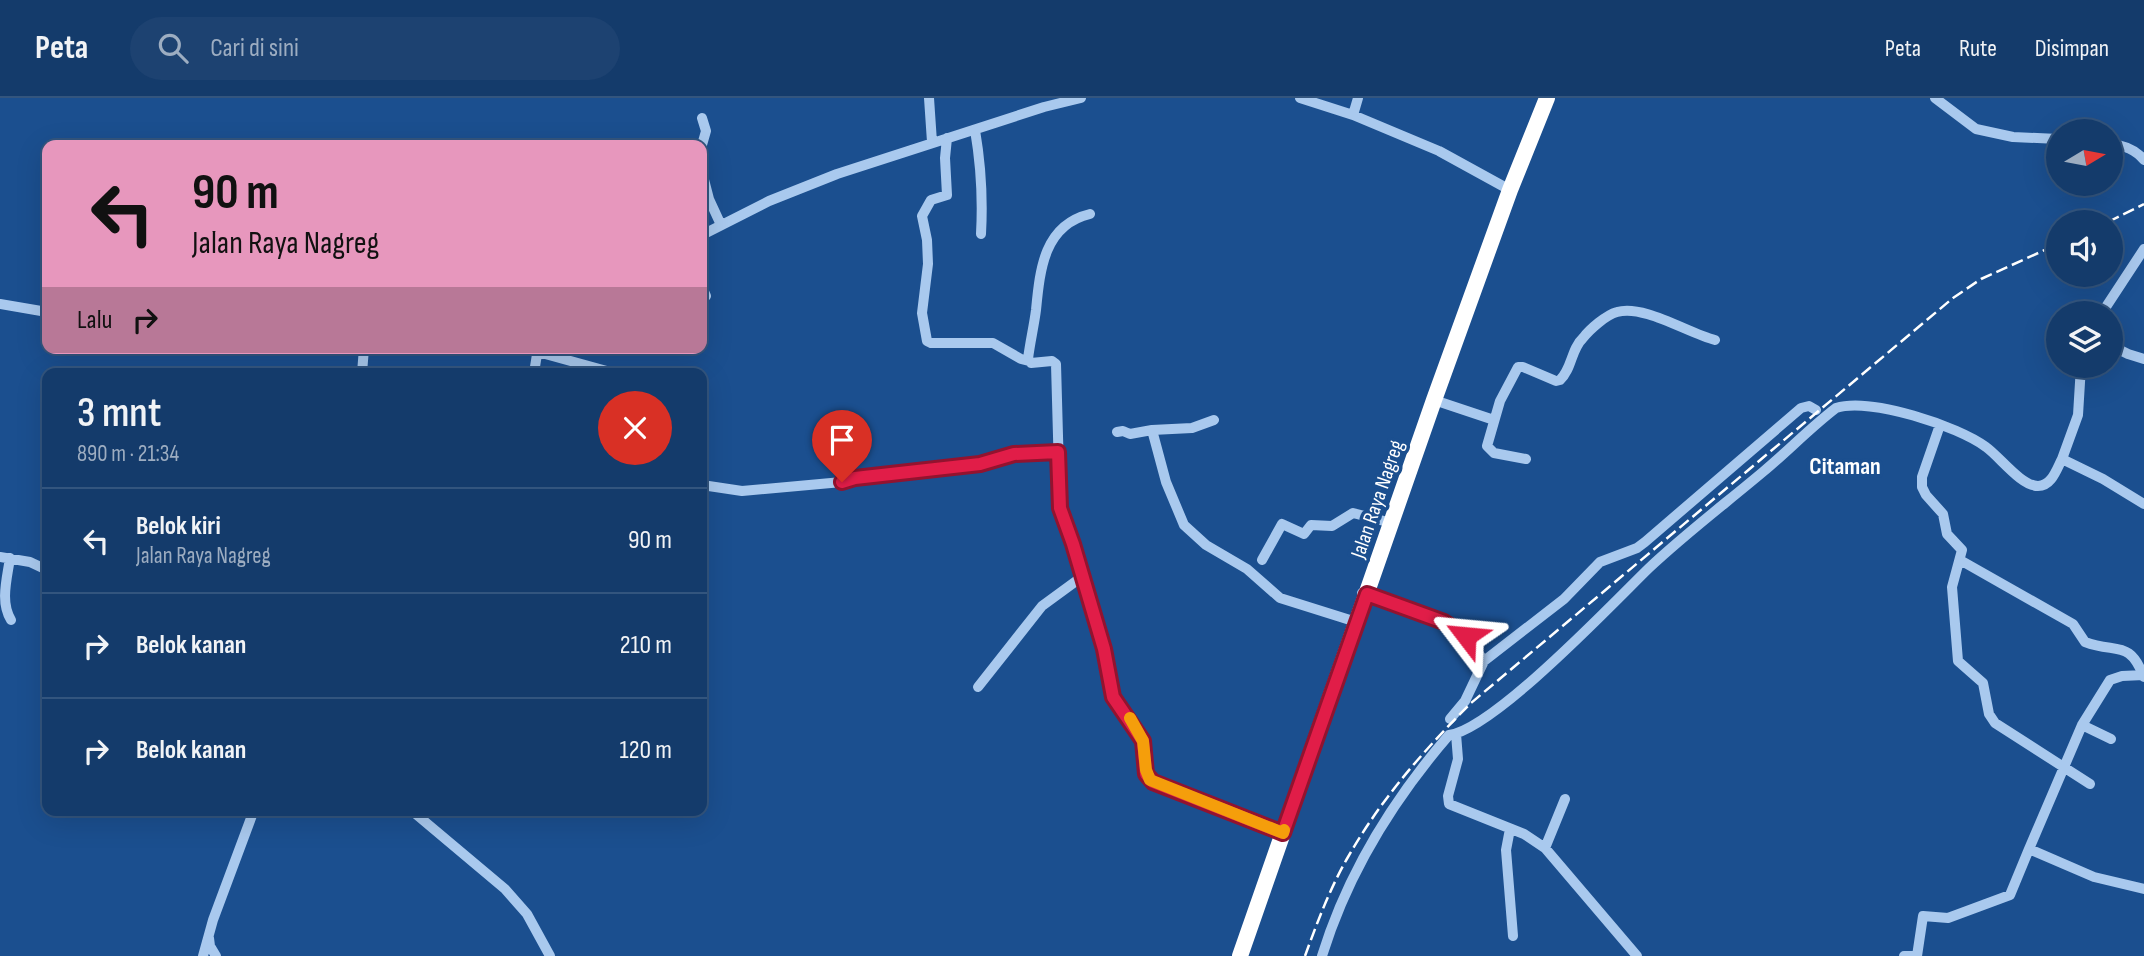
<!DOCTYPE html>
<html lang="id">
<meta charset="utf-8">
<style>
:root{--surface:#143b6b;--page:#1d4271;--text:#f1f3f6;--muted:#9dadc1;--line:#33557e}
body{margin:0;font-family:"Sofia Sans Condensed",sans-serif;background:var(--page);color:var(--text);height:100vh;display:flex;flex-direction:column;font-size:26px;white-space:nowrap}
*{box-sizing:border-box;margin:0}
p{font-size:23px;color:var(--muted)}
.icon{flex:none;width:38px;height:38px;fill:none;stroke:currentColor;stroke-width:2;stroke-linecap:round;stroke-linejoin:round}
.map{position:relative;flex:1;overflow:hidden}
.drawer{position:absolute;left:42px;top:270px;width:665px;height:448px;display:flex;flex-direction:column;background:var(--surface);border-radius:14px;box-shadow:0 7px 28px #0002,0 0 0 2px var(--line)}
.drawer>*{flex:none}
.top-card{position:absolute;left:42px;top:42px;width:665px;height:214px;border-radius:14px;box-shadow:0 7px 28px #0002,0 0 0 2px var(--line);background:#e797bd;color:#111;overflow:hidden}
.needle{width:46px;rotate:80deg}
.fabs{position:absolute;left:2046px;top:21px;display:grid;gap:14px}
.fabs a{display:grid;place-items:center;width:77px;height:77px;border-radius:50%;background:var(--surface);box-shadow:0 7px 28px #0002,0 0 0 2px var(--line);font-size:35px}
.pin{position:absolute;display:grid;place-items:center;width:60px;height:60px;color:#fff;margin:-72px -30px;border-radius:50% 50% 50% 0;rotate:-45deg;box-shadow:0 0 7px #0007}
.pin .icon{rotate:45deg}
.me{position:absolute;width:77px;margin:-38px;rotate:299deg;stroke-linejoin:round;filter:drop-shadow(0 0 5px #0008)}
.turn{display:flex;align-items:center;gap:24px;height:147px;padding:0 35px;font-size:32px}
.turn .icon{width:91px;height:91px;stroke-width:2.5}
.turn b{display:block;font-size:49px;line-height:60px}
.then{display:flex;align-items:center;height:66px;padding:0 35px;background:#0003;gap:14px;font-size:26px}
.round{display:grid;place-items:center;flex:none;width:74px;height:74px;border-radius:37px;background:var(--page)}
.head{display:flex;align-items:center;justify-content:space-between;height:119px;padding:0 35px}
h1{font-size:42px;font-weight:600;line-height:52px}
ul{padding:0;list-style:none}
li{display:flex;align-items:center;gap:21px;height:105px;padding:0 35px;border-top:2px solid var(--line)}
li div{flex:1}
li b{display:block;font-size:26px}
li em{font-style:normal}
header{display:flex;align-items:center;gap:42px;box-sizing:border-box;height:98px;padding:0 35px;background:var(--surface);border-bottom:2px solid var(--line)}
header strong{font-size:33px}
nav{display:flex;gap:38px;margin-inline-start:auto;font-size:24px}
.search{width:490px;height:63px;background:var(--page);display:flex;align-items:center;gap:18px;box-sizing:border-box;padding:0 24px;border-radius:38px;color:var(--muted);font-size:26px}
.map>svg:first-child{display:block}
</style>
<header>
<strong>Peta</strong>
<div class="search"><svg class="icon" aria-label="search" viewBox="0 0 24 24"><circle cx="10" cy="10" r="6"/><path d="M15 15l6 6"/></svg>Cari di sini</div>
<nav><a>Peta</a><a>Rute</a><a>Disimpan</a></nav>
</header>
<div class="map">
<svg width="2144" height="858" viewBox="0 0 2144 858">
<rect width="100%" height="100%" fill="#1b4f8f"/>
<g fill="none" stroke-linecap="round" stroke-linejoin="round">
<path stroke="#a9c9ee" stroke-width="10" d="M929 0 932 44
M1300 0 1353 17 1439 53 1510 92
M1935 0 1976 31 2013 39 2058 41
M1353 17 1358 0
M975 32C981 67 983 100 981 136
M947 40 945 60 947 97 931 102 922 118 927 142 928 166 922 215 927 243 931 245H993L1021 261 1029 263
M2110 46C2123 47 2136 52 2144 62
M702 47 706 33 702 20
M702 74 709 101 721 127
M1090 116C1044 127 1040 171 1036 212 1034 228 1030 244 1028 261L1031 265 1052 263 1056 266 1060 410 1073 446 1104 551 1113 599 1143 643 1146 672 1150 682 1283 735
M702 137 769 103 837 76 1044 9 1081 0
M702 189 706 198
M0 206 47 214
M2102 215 2144 151
M2110 247 2128 256 2144 261
M243 250H278
M538 254 614 275
M2081 268 2078 317 2062 361 2103 381 2144 406
M362 275 364 250
M534 275 538 250
M1434 302 1494 322
M1940 327 1922 379V389L1926 397 1943 416 1947 436 1962 452 1952 489 1958 563 1983 585 1989 616 1995 625 2090 686
M1152 332 1192 330 1214 322
M1117 334 1123 333 1130 336 1152 332 1166 384 1184 427 1206 447 1247 471 1280 500 1350 522
M1526 361 1494 355 1487 348 1500 303 1518 269H1523L1556 283 1560 282C1572 271 1571 251 1583 240 1590 231 1606 217 1617 214 1643 206 1688 235 1715 242
M702 387 742 393 842 384 855 381 980 366 1014 356 1057 354
M0 459 30 464 47 472
M10 460C7 481 0 504 11 522
M1262 462 1282 426 1304 436 1311 427 1332 428 1353 415 1384 423
M1960 462 2073 526 2085 544C2117 556 2129 541 2144 579
M1362 495 1457 531 1466 538 1484 563
M2144 577 2122 578 2110 582 2082 627 2029 751 2094 779 2144 791
M978 589 1042 508 1083 478
M1450 621 1465 603 1484 563 1564 501 1600 464 1637 450 1645 444 1801 310 1809 308 1816 312
M2082 627 2111 641
M1456 636 1458 661 1448 698 1449 706 1524 736 1545 750 1637 858
M411 712 505 791 527 816 550 858
M1510 731 1506 752 1513 838
M1545 750 1565 701
M209 840 210 848 216 858
M203 858 213 822 254 712
M1322 858C1348 774 1392 703 1449 637 1494 631 1613 505 1649 470 1685 436 1726 405 1764 373 1788 353 1811 329 1836 310 1870 299 1958 328 1986 349 2000 359 2021 388 2038 388 2052 388 2057 370 2062 361
M1904 858H1917L1923 818 1948 820 2010 797 2029 751"/>
<path stroke="#fff" stroke-width="16" d="M1240 858 1434 302 1510 92 1547 0"/>
<path stroke="#fff" stroke-width="2.5" stroke-dasharray="12 5" stroke-linecap="butt" d="M2108 124 2144 106
M1305 858C1317 825 1330 790 1348 759 1381 701 1424 652 1471 605L1953 200 1981 181 2058 146"/>
</g>
<g fill="none" stroke-linecap="round" stroke-linejoin="round">
<defs>
<path id="route" d="M842 384 855 380 980 366 1014 356 1058 354 1060 410 1073 446 1104 551 1113 599 1143 643 1146 676 1153 684 1283 735 1367 496 1444 524 1466 538"/>
</defs>
<use href="#route" stroke="#92132f" stroke-width="18"/>
<use href="#route" stroke="#e11d48" stroke-width="12"/>
<path stroke="#f59e0b" stroke-width="12" d="M1130 620 1143 643 1146 672 1150 682 1283 735 1284 732"/>
</g>
<g text-anchor="middle" stroke-width="7" stroke-linejoin="round" paint-order="stroke">
<g font-size="21" fill="#fff" stroke="#1b4f8f">
<text transform="translate(1377 401) rotate(-71)" y="7">Jalan Raya Nagreg</text>
</g>
<g font-size="24" font-weight="bold" fill="#fff" stroke="#1b4f8f">
<text x="1845" y="376">Citaman</text>
</g>
</g>
</svg>
<div class="fabs">
<a><svg class="needle" viewBox="-14 -14 28 28"><path d="M0-13l5 13h-10z" fill="#e53935"/><path d="M0 13l5-13h-10z" fill="#9dadc1"/></svg></a>
<a><svg class="icon" aria-label="sound" viewBox="0 0 24 24"><path d="M4 9h4l5-4v14l-5-4H4zM17 9q2 3 0 6"/></svg></a>
<a><svg class="icon" aria-label="layers" viewBox="0 0 24 24"><path d="M12 4l9 5-9 5-9-5zM3 14l9 5 9-5"/></svg></a>
</div>
<div class="pin" style="left:842px;top:384px;background:#d93025"><svg class="icon" aria-label="arrive" viewBox="0 0 24 24"><path d="M6 21V4h12l-3 4 3 4H6"/></svg></div>
<svg class="me" style="left:1466px;top:538px" viewBox="-20 -20 40 40"><path d="M0-17L14 15 0 8-14 15z" fill="#e11d48" stroke="#fff" stroke-width="4"/></svg>
<div class="top-card">
<div class="turn"><svg class="icon" aria-label="left" viewBox="0 0 24 24"><path d="M17 20v-9H6M10 6l-5 5 5 5"/></svg><div><b>90 m</b>Jalan Raya Nagreg</div></div>
<div class="then">Lalu<svg class="icon" aria-label="right" viewBox="0 0 24 24"><path d="M7 20v-9h11M14 6l5 5-5 5"/></svg></div>
</div>
<section class="drawer">
<div class="head"><div><h1>3 mnt</h1><p>890 m · 21:34</p></div><a class="round" style="background:#d93025;color:#fff"><svg class="icon" aria-label="close" viewBox="0 0 24 24"><path d="M6 6l12 12M18 6L6 18"/></svg></a></div>
<ul>
<li><svg class="icon" aria-label="left" viewBox="0 0 24 24"><path d="M17 20v-9H6M10 6l-5 5 5 5"/></svg><div><b>Belok kiri</b><p>Jalan Raya Nagreg</p></div><em>90 m</em></li>
<li><svg class="icon" aria-label="right" viewBox="0 0 24 24"><path d="M7 20v-9h11M14 6l5 5-5 5"/></svg><div><b>Belok kanan</b></div><em>210 m</em></li>
<li><svg class="icon" aria-label="right" viewBox="0 0 24 24"><path d="M7 20v-9h11M14 6l5 5-5 5"/></svg><div><b>Belok kanan</b></div><em>120 m</em></li>
</ul>
</section>
</div>
